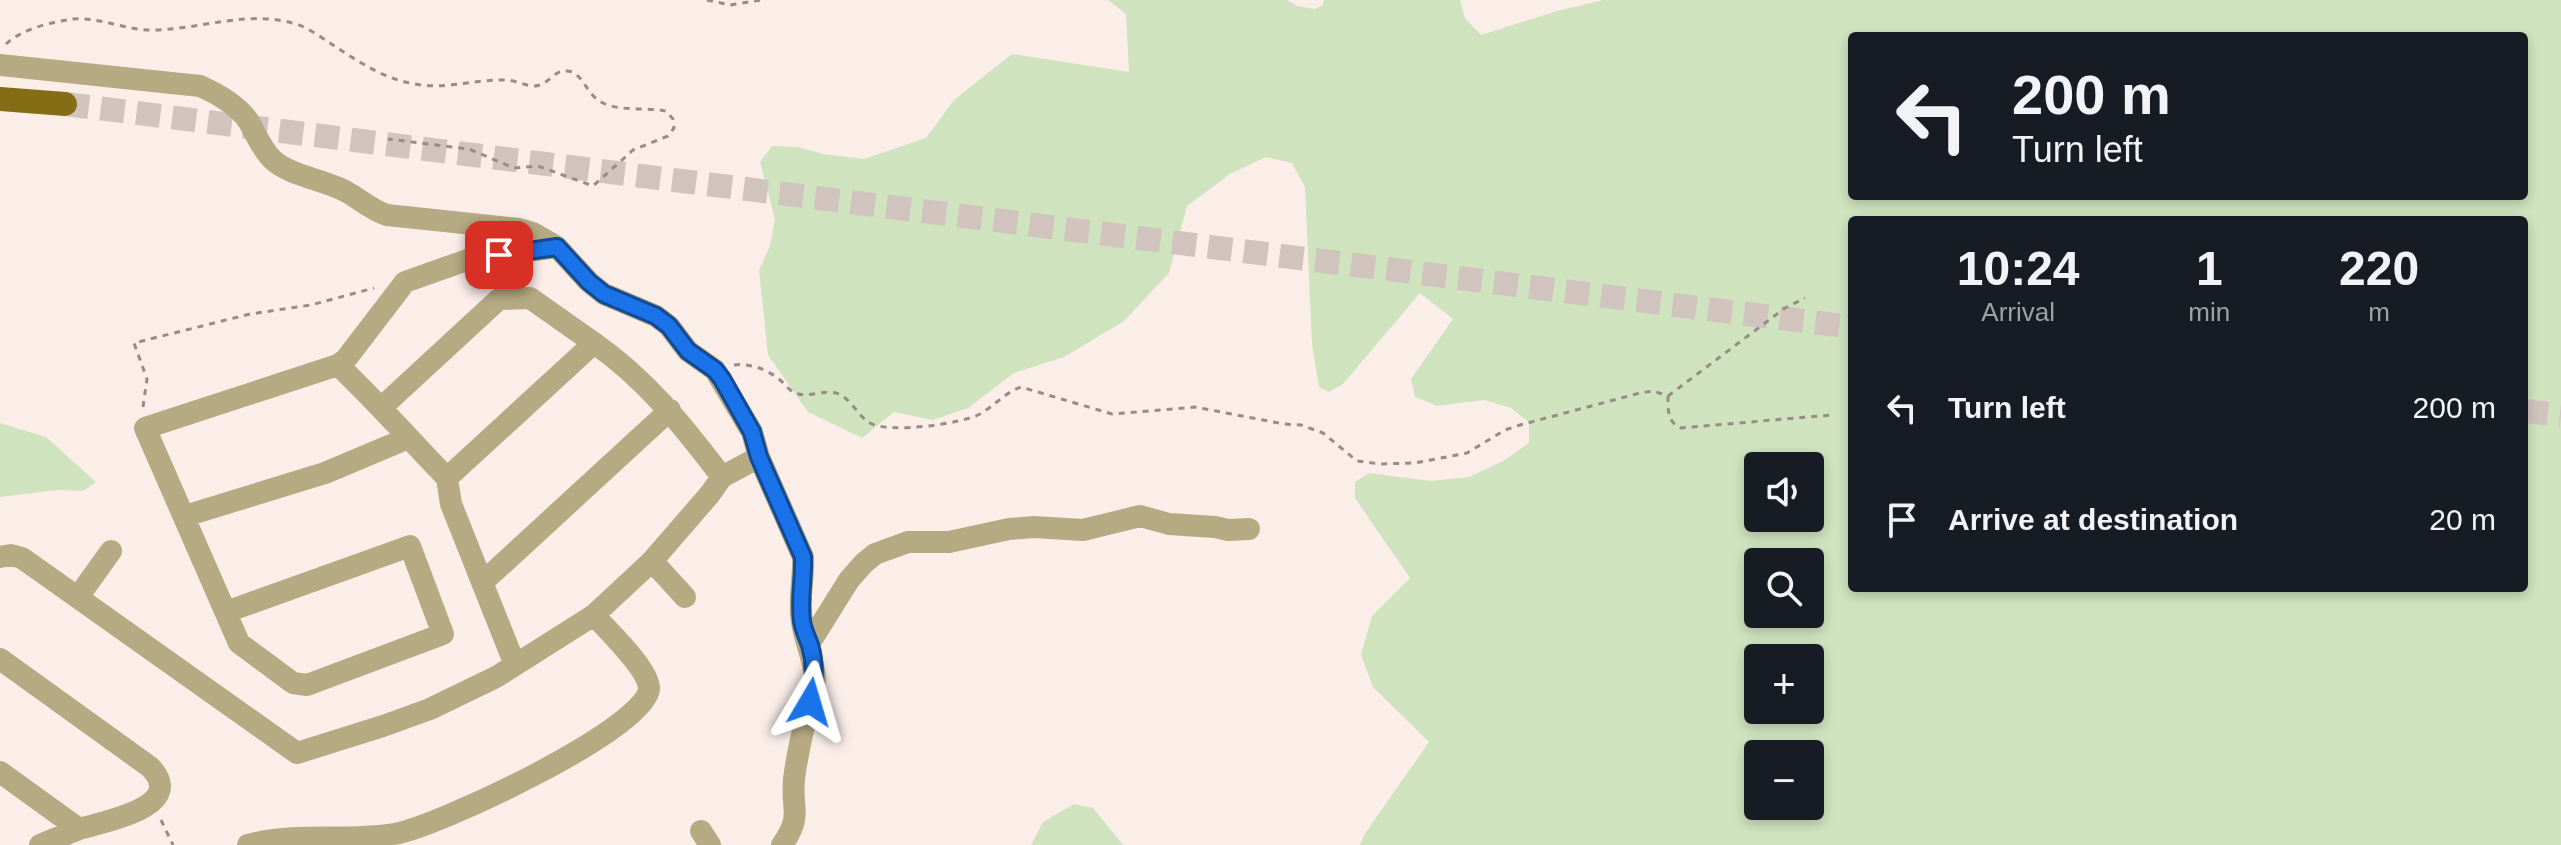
<!DOCTYPE html>
<meta charset="utf-8">
<style>
:root{--surface:#171b24;--page:#20242c;--text:#f1f3f6;--muted:#9ea1a6}
body{margin:0;font-family:Arial,sans-serif;background:var(--page);color:var(--text);height:100vh;display:flex;flex-direction:column;font-size:30px;white-space:nowrap}
*{box-sizing:border-box;margin:0}
p{font-size:26px;color:var(--muted)}
.icon{flex:none;width:44px;height:44px;fill:none;stroke:currentColor;stroke-width:2;stroke-linecap:round;stroke-linejoin:round}
.map{position:relative;flex:1;overflow:hidden}
.sheet{position:absolute;left:1848px;top:216px;width:680px;height:376px;display:flex;flex-direction:column;background:var(--surface);border-radius:8px;box-shadow:0 4px 12px #0003}
.sheet>*{flex:none}
.guide{position:absolute;left:1848px;top:32px;width:680px;height:168px;border-radius:8px;box-shadow:0 4px 12px #0003;background:#171b24;color:var(--text);overflow:hidden}
.fabs{position:absolute;left:1744px;top:452px;display:grid;gap:16px}
.fabs a{display:grid;place-items:center;width:80px;height:80px;border-radius:8px;background:var(--surface);box-shadow:0 4px 12px #0003;font-size:40px}
.pin{position:absolute;display:grid;place-items:center;width:68px;height:68px;color:#fff;margin:-34px;border-radius:16px;box-shadow:0 4px 12px #0006}
.me{position:absolute;width:88px;margin:-44px;rotate:7deg;stroke-linejoin:round;filter:drop-shadow(0 0 6px #0008)}
.turn{display:flex;align-items:center;gap:28px;height:168px;padding:0 32px;font-size:36px}
.turn .icon{width:104px;height:104px;stroke-width:2.5}
.turn b{display:block;font-size:56px;line-height:68px}
.eta{display:flex;justify-content:space-evenly;align-items:center;height:136px;text-align:center}
.eta b{font-size:48px;font-weight:700;line-height:56px}
ul{padding:0;list-style:none}
li{display:flex;align-items:center;gap:24px;height:112px;padding:0 32px}
li div{flex:1}
li b{display:block;font-size:30px}
li em{font-style:normal}
.map>svg:first-child{display:block}
</style>
<div class="map">
<svg width="2561" height="845" viewBox="0 0 2561 845">
<rect width="100%" height="100%" fill="#fbeee9"/>
<path fill="#cee3be" fill-rule="evenodd" d="M1108 0H1287L1297 6 1315 9 1323 5 1324 0H1460L1465 18 1481 35 1557 11 1603 0H2561V845H1360L1364 835 1429 742 1373 687 1361 655 1372 616 1410 578 1355 498V482L1369 473 1431 481 1469 477 1503 461 1529 443V422L1511 408 1484 400 1437 406 1415 397 1411 379 1453 319 1420 293 1343 384 1329 392 1319 387 1312 344 1305 187 1292 163 1266 157 1230 174 1187 206 1169 273 1124 321 1064 357 1014 373 968 408 933 420 894 412 862 438 808 412 768 355 759 270 770 246 775 219 760 162 772 146 798 147 823 154 864 159 926 138 954 100 1012 54 1129 72 1126 14ZM1852 36H2524V196H1852ZM1852 220H2524V588H1852ZM1758 466H1810V518H1758ZM1758 562H1810V614H1758ZM1758 658H1810V710H1758ZM1758 754H1810V806H1758Z
M0 423 46 437 96 482 83 491 57 490 0 497Z
M1074 804 1093 808 1123 845H1031L1043 822Z"/>
<g fill="none" stroke-linecap="round" stroke-linejoin="round">
<path stroke="#d1c4bf" stroke-width="24" stroke-dasharray="24 12" stroke-linecap="butt" d="M65 104 1852 327
M2524 411 2561 415"/>
<path stroke="#988c87" stroke-width="3" stroke-dasharray="6 6" stroke-linecap="butt" d="M707 0 730 5 761 0
M6 44C22 29 51 22 73 19 100 17 125 30 151 30 201 30 246 9 296 24 309 28 322 38 333 45 359 62 384 79 415 84 446 90 475 79 505 80 515 80 525 86 535 86 549 85 553 70 567 71 583 72 585 93 601 102 619 112 646 107 666 111L673 119 674 128 668 136 633 150 593 186 538 166 514 168 469 149 388 139
M734 365C750 363 766 369 779 379 784 383 788 389 793 392 807 400 826 387 841 395 853 402 859 418 872 424 892 433 961 424 980 414 994 406 1006 392 1021 387L1112 414 1195 407 1284 424 1301 425 1323 433 1357 461 1380 464 1415 463 1467 453 1505 430 1520 425 1640 393 1653 391 1668 396 1785 308 1805 298
M1668 396C1668 410 1667 422 1681 428L1831 415
M143 407 147 379 134 343 250 314 311 305 374 288
M161 820 173 845"/>
<path stroke="#b6aa83" stroke-width="22" d="M0 65 200 86C218 94 238 105 249 122 256 134 261 148 272 159 288 175 324 180 345 191 360 199 371 210 387 215L519 229 533 233 557 247 589 282 604 294 656 316 669 326 688 351 715 370 752 432 759 457 803 557C804 579 798 600 802 622 805 643 814 658 815 680 807 713 798 746 794 779 791 811 803 815 782 845
M338 365 346 359 405 282 470 259 557 247
M382 407 499 299 530 298 594 343
M722 477 759 457
M185 516 325 473 408 438
M0 557 11 555 22 558 297 753 383 726 430 709 496 677 594 615 652 561 710 494 722 477C684 427 646 379 594 343L447 478 451 504 515 665
M652 561 685 597
M484 581 670 410
M78 597 111 551
M226 612 410 546 443 634 307 685 293 683 239 643 145 428 338 365C376 401 410 440 447 478
M809 644 849 580 864 563 875 554 908 542H949L1009 529 1034 527 1083 530 1140 516 1169 524 1215 527 1228 530 1249 529
M0 659 150 767C189 807 103 822 79 829L0 772
M701 831 710 845
M40 845 79 829
M248 845C297 832 346 842 394 834 435 828 650 727 649 688 648 668 608 631 594 615"/>
<path stroke="#846d15" stroke-width="24" d="M0 99 65 104"/>
</g>
<g fill="none" stroke-linecap="round" stroke-linejoin="round">
<defs>
<path id="route" d="M499 255 557 247 589 282 604 294 656 316 669 326 688 351 715 370 722 379 752 432 759 457 803 557C804 578 799 599 802 621 803 629 807 637 810 645 816 666 814 682 810 702"/>
</defs>
<use href="#route" stroke="#114b97" stroke-width="20"/>
<use href="#route" stroke="#1a73e8" stroke-width="14"/>
</g>
</svg>
<div class="fabs">
<a><svg class="icon" aria-label="sound" viewBox="0 0 24 24"><path d="M4 9h4l5-4v14l-5-4H4zM17 9q2 3 0 6"/></svg></a>
<a><svg class="icon" aria-label="search" viewBox="0 0 24 24"><circle cx="10" cy="10" r="6"/><path d="M15 15l6 6"/></svg></a>
<a>+</a>
<a>−</a>
</div>
<div class="pin" style="left:499px;top:255px;background:#d93025"><svg class="icon" aria-label="arrive" viewBox="0 0 24 24"><path d="M6 21V4h12l-3 4 3 4H6"/></svg></div>
<svg class="me" style="left:810px;top:702px" viewBox="-20 -20 40 40"><path d="M0-17L14 15 0 8-14 15z" fill="#1a73e8" stroke="#fff" stroke-width="4"/></svg>
<div class="guide">
<div class="turn"><svg class="icon" aria-label="left" viewBox="0 0 24 24"><path d="M17 20v-9H6M10 6l-5 5 5 5"/></svg><div><b>200 m</b>Turn left</div></div>
</div>
<section class="sheet">
<div class="eta">
<div><b>10:24</b><p>Arrival</p></div>
<div><b>1</b><p>min</p></div>
<div><b>220</b><p>m</p></div>
</div>
<ul>
<li><svg class="icon" aria-label="left" viewBox="0 0 24 24"><path d="M17 20v-9H6M10 6l-5 5 5 5"/></svg><div><b>Turn left</b></div><em>200 m</em></li>
<li><svg class="icon" aria-label="arrive" viewBox="0 0 24 24"><path d="M6 21V4h12l-3 4 3 4H6"/></svg><div><b>Arrive at destination</b></div><em>20 m</em></li>
</ul>
</section>
</div>
